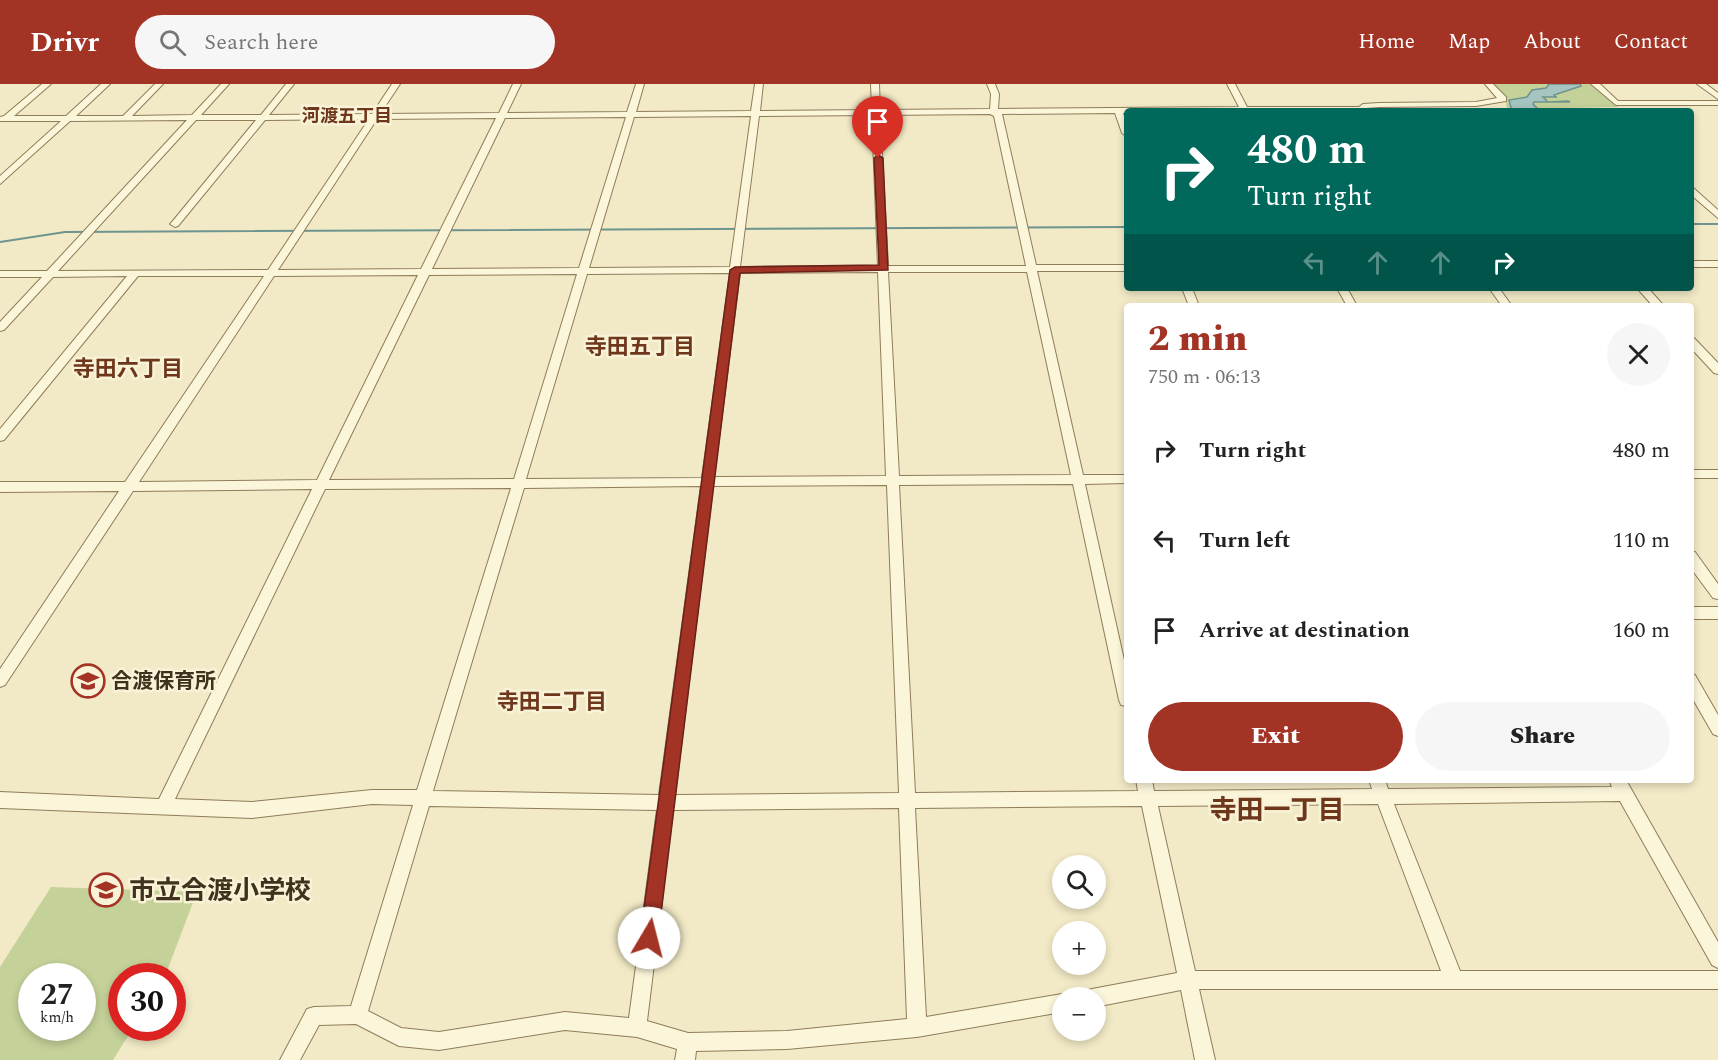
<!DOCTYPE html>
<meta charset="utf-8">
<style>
:root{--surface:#fff;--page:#f6f6f6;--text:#222;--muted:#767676;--accent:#a33325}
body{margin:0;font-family:Spectral,"Noto Sans JP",serif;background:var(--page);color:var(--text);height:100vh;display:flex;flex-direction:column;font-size:22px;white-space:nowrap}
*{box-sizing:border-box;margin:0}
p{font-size:20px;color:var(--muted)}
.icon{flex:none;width:33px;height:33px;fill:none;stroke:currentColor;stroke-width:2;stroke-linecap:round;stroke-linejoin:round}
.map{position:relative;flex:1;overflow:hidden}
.side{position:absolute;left:1124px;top:219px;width:570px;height:480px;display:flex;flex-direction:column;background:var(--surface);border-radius:6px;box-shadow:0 3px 9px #0003}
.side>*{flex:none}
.banner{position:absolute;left:1124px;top:24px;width:570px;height:183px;border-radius:6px;box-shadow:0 3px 9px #0003;background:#00695c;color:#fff;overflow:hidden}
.fabs{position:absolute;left:1052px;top:771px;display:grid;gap:12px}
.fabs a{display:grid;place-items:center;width:54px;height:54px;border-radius:50%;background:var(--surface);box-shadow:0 3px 9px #0003;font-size:30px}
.speed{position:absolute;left:18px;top:879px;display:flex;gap:12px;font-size:30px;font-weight:700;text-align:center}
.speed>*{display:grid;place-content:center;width:78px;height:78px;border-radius:50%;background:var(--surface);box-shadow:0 3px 9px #0003;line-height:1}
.speed small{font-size:15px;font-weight:400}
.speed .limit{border:9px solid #d22;background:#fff;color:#111}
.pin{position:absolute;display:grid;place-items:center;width:51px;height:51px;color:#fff;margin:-62px -26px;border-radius:50% 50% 50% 0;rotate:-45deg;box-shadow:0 0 6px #0007}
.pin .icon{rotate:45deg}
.me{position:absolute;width:66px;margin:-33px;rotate:8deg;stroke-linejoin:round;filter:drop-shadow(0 0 4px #0008)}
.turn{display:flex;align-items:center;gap:21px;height:126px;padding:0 24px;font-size:27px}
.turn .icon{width:78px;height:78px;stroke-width:2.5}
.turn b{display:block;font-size:42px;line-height:51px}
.lanes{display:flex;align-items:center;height:57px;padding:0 24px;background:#0003;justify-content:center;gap:30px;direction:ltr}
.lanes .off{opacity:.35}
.round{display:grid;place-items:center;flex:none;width:63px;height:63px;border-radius:32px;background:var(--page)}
.overview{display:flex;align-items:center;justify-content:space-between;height:102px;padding:0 24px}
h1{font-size:36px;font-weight:800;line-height:45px;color:var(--accent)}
.action{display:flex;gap:12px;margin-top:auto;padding:12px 24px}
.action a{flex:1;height:69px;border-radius:36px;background:var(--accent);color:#fff;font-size:24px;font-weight:800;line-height:69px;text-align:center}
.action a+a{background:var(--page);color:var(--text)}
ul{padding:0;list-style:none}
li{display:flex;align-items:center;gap:18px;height:90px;padding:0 24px}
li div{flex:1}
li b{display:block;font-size:22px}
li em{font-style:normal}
header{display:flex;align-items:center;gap:36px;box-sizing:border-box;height:84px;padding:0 30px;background:var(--accent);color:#fff}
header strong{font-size:28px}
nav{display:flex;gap:33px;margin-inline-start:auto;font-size:21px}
.search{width:420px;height:54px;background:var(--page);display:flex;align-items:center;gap:15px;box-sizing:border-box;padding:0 21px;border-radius:33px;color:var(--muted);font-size:22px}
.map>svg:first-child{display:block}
</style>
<header>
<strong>Drivr</strong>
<div class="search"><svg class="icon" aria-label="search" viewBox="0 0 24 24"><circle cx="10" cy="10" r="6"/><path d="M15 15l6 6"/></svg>Search here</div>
<nav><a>Home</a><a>Map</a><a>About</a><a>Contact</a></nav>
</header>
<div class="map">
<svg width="1718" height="976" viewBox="0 0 1718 976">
<rect width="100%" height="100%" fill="#f2eac6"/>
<path fill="#c4d198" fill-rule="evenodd" d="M1491 0H1592L1618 23 1565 24 1567 27H1508L1504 13Z
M51 803 197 808 165 892H122V944H133L113 976H0V883ZM32 892H82V944H32Z"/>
<path fill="#a7c5c0" stroke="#6d948f" stroke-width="1.5" d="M1549 0H1580L1581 2 1554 11 1556 13H1543L1548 18 1568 17 1570 18H1534L1533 20 1540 27H1512L1509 16 1527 13 1532 6 1546 4Z"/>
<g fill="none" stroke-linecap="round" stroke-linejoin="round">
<path stroke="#6d948f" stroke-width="2" d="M1690 140H1718
M0 158 65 148 1126 143"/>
<defs>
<path id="minor" d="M42 0H51L14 32H66L101 0H110L76 32H123L155 0H163L132 32 192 31 221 0H229L201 31H261L286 0H294L269 31 372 30 392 0H400L380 30 499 29 513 0H521L507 29 627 28 636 0H644L636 28 751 27 755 0H763L760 27 872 26 871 0H879L880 26 990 25 991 10 987 0H995L999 10 998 25 1239 23 1227 0H1235L1247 23H1359L1363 20 1379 19 1476 18 1497 14 1485 0H1493L1506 13V17L1476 22 1379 23 1366 24 1363 27H1126V29H1123L1126 39V52L1122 49 1115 29 1002 30 1036 181H1126V187H1037L1083 391H1126V399L1085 400 1126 585V622L1121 621 1119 616 1073 400 899 401 915 709 1138 707 1136 696H1152L1154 707 1372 705 1369 696H1385L1388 705 1612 703 1609 696H1626L1718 858V884L1712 881 1620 717 1394 720 1460 887H1718V905H1199L1215 976H1195L1181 906 1095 923V914H1083L1085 907 1092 905 1177 889 1142 722 915 724 926 933 1062 910 1069 914H1062V928L917 953 787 965 696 967 695 976H675L677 965 637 953 565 946 439 966 399 962 356 940 319 941 300 976H280L307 925 314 923 351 922 413 721 372 720 252 734 0 724V708L159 715 312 405 133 407 5 601 0 603V585L119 407 0 408V398H125L264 192H138L4 356 0 357V345L127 192 53 193 4 246 0 247V238L42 193H0V187H47L187 36 70 37 0 100V92L61 37H0V33L4 32ZM990 30 994 32 1026 182H888L880 31ZM872 31 878 182 740 183 759 32ZM751 32 730 183 589 184 634 33ZM626 33 579 184 432 185 505 34ZM496 34 421 185 278 186 377 35ZM369 35 268 186 58 187 196 36H256L172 138 170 140 175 143 178 142 265 36ZM878 188 886 392 714 393 740 189ZM888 188H1027L1071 391 899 392ZM730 189 702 394 526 395 587 190ZM577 190 514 395 329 396 429 191ZM418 191 317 396 139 398 274 192ZM887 401 899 709 675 711 713 402ZM701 402 659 711 433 707 524 404ZM511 404 417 706H372L252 718 175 715 325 405ZM1378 720 1441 887H1195L1158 722ZM429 722 657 726 629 934 565 928 439 948 401 944 368 927ZM899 724 907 935 787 947 688 949 647 937 673 726Z
M1591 0H1600L1618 17H1718V21H1616Z
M1697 0H1706L1718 9V15Z
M1690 101 1718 126V134L1690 110Z
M1690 177H1718V183H1690Z
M1182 204H1192L1199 222H1189Z
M1337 204H1347L1357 222H1347Z
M1489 204H1499L1512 222H1502Z
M1637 204H1648L1664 222H1653Z
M1690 253 1694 254 1718 279V290L1714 289 1690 263Z
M1690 386H1718V394H1690Z
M1690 467 1695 468 1718 500V515L1713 514 1690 483Z
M1690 523H1718V535H1690Z
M1690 589 1695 591 1718 631V652L1713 650 1690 610Z"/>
</defs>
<use href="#minor" stroke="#8f7c59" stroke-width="2"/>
<use href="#minor" fill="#fbf5da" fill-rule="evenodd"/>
</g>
<path fill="#a33325" stroke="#6a2118" stroke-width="1.5" d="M878 71 883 74 888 186 740 189 658 854 655 860 649 863 643 860 640 854 730 186 735 183 879 181 874 74Z"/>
<defs>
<symbol id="school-ring" viewBox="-11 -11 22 22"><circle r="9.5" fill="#f8f2d6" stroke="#a33325" stroke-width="1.5"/><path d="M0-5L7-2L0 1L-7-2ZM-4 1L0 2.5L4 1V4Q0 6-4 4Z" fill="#a33325"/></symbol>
</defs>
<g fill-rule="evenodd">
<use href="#school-ring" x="69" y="578" width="38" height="38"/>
<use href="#school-ring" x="87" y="787" width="38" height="38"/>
</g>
<g text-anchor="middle" stroke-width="5" stroke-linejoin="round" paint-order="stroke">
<g font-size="18" font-weight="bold" fill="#6e361a" stroke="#f8f2d6">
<text x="347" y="38">河渡五丁目</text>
</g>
<g font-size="21" font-weight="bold" fill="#3e311e" stroke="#f8f2d6" text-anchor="start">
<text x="111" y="604">合渡保育所</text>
</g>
<g font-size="22" font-weight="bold" fill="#6e361a" stroke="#f8f2d6">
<text x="640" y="270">寺田五丁目</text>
<text x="128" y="292">寺田六丁目</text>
<text x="552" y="625">寺田二丁目</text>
</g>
<g font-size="26" font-weight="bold" fill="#3e311e" stroke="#f8f2d6" text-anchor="start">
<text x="129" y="815">市立合渡小学校</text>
</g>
<g font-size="27" font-weight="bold" fill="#6e361a" stroke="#f8f2d6">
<text x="1277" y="735">寺田一丁目</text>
</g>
</g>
</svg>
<div class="fabs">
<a><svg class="icon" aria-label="search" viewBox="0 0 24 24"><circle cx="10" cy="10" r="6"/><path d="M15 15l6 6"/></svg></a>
<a>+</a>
<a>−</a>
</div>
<div class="speed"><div>27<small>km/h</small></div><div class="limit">30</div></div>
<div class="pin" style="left:878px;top:74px;background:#d93025"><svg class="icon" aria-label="arrive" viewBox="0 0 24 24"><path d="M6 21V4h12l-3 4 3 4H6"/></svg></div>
<svg class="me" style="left:649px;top:854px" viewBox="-20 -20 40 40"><circle r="19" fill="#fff"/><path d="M0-13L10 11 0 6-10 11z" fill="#a33325"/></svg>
<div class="banner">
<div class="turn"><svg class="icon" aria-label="right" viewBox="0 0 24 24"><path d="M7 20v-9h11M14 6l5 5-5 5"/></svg><div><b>480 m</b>Turn right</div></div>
<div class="lanes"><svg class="icon off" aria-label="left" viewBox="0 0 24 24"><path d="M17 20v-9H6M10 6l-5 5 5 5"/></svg><svg class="icon off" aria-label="ahead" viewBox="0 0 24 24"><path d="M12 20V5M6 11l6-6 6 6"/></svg><svg class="icon off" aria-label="ahead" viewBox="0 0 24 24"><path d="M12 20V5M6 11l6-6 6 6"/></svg><svg class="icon" aria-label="right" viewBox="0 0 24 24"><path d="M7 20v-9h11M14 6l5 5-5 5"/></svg></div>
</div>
<section class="side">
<div class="overview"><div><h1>2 min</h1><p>750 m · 06:13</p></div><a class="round"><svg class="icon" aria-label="close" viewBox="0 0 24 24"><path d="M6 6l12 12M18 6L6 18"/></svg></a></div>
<ul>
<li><svg class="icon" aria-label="right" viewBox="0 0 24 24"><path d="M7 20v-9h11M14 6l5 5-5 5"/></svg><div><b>Turn right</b></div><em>480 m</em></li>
<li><svg class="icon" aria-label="left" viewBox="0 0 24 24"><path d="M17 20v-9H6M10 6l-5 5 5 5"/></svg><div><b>Turn left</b></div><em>110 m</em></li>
<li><svg class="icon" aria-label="arrive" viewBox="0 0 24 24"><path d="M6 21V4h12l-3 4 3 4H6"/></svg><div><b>Arrive at destination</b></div><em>160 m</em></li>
</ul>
<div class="action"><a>Exit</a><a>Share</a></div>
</section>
</div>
